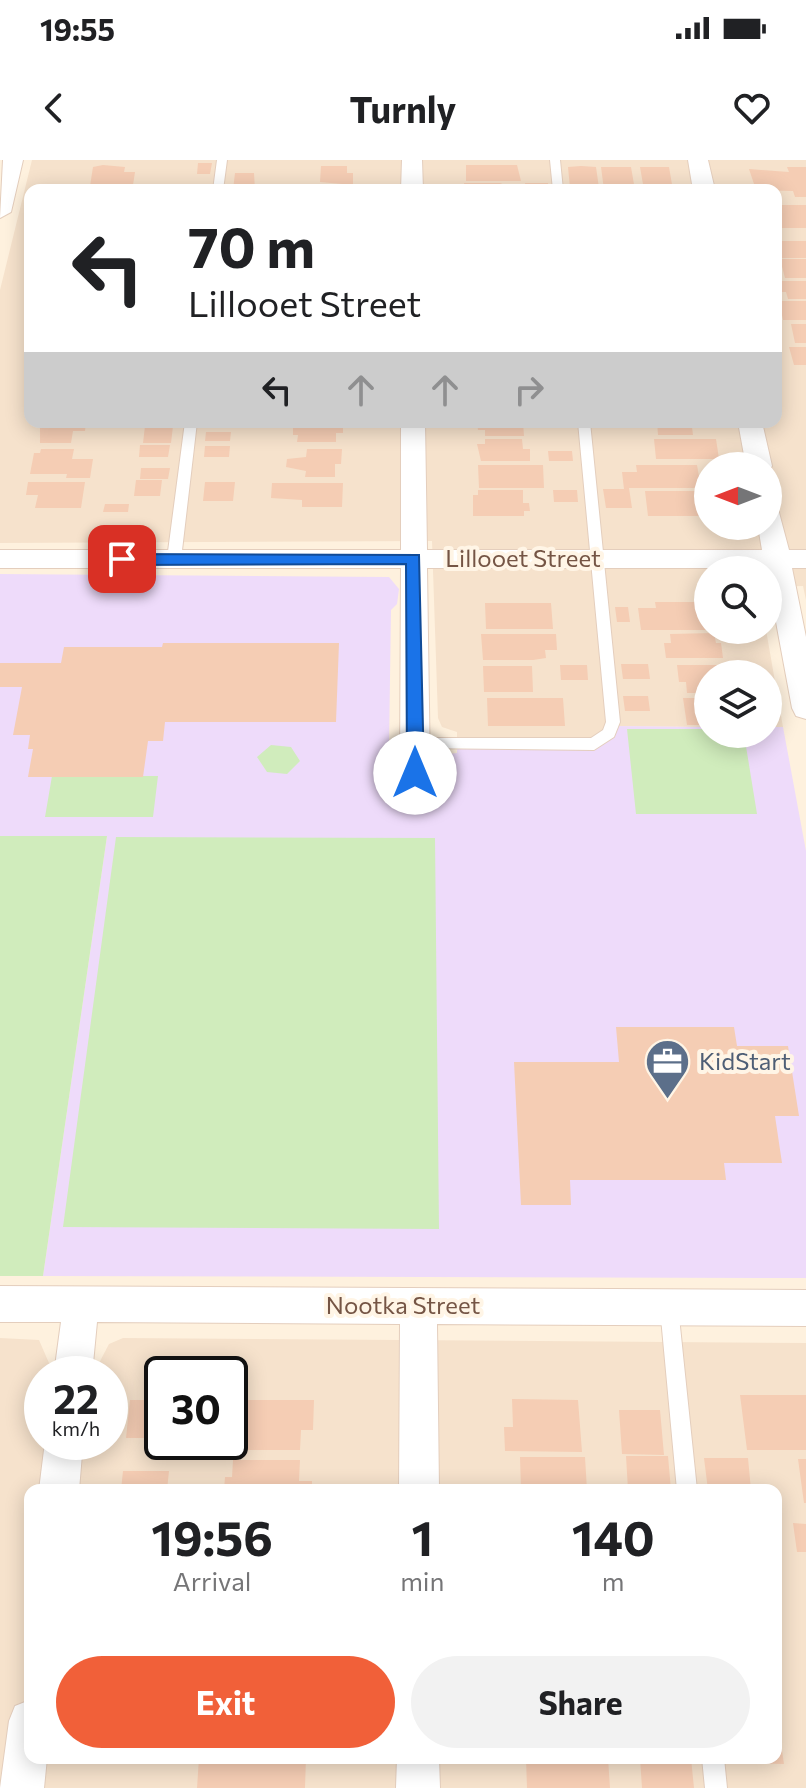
<!DOCTYPE html>
<style>
:root{--surface:#fff;--page:#f2f2f2;--text:#202124;--muted:#757577;--accent:#f16039}
body{margin:0;font-family:Commissioner,sans-serif;background:var(--page);color:var(--text);height:100vh;display:flex;flex-direction:column;font-size:30px;white-space:nowrap}
*{box-sizing:border-box;margin:0}
p{font-size:26px;color:var(--muted)}
.icon{flex:none;width:44px;height:44px;fill:none;stroke:currentColor;stroke-width:2;stroke-linecap:round;stroke-linejoin:round}
.map{position:relative;flex:1;overflow:hidden}
.panel{position:absolute;left:24px;top:1324px;width:758px;height:280px;display:flex;flex-direction:column;background:var(--surface);border-radius:16px;box-shadow:0 4px 20px #0003}
.panel>*{flex:none}
.hud{position:absolute;left:24px;top:24px;width:758px;height:244px;border-radius:16px;box-shadow:0 4px 20px #0003;background:#fff;color:var(--text);overflow:hidden}
.needle{width:52px;rotate:270deg}
.fabs{position:absolute;left:694px;top:292px;display:grid;gap:16px}
.fabs a{display:grid;place-items:center;width:88px;height:88px;border-radius:50%;background:var(--surface);box-shadow:0 4px 20px #0003;font-size:40px}
.speed{position:absolute;left:24px;top:1196px;display:flex;gap:16px;font-size:40px;font-weight:700;text-align:center}
.speed>*{display:grid;place-content:center;width:104px;height:104px;border-radius:50%;background:var(--surface);box-shadow:0 4px 20px #0003;line-height:1}
.speed small{font-size:20px;font-weight:400}
.speed .limit{border:4px solid #111;border-radius:12px;background:#fff;color:#111}
.pin{position:absolute;display:grid;place-items:center;width:68px;height:68px;color:#fff;margin:-34px;border-radius:16px;box-shadow:0 4px 12px #0006}
.me{position:absolute;width:88px;margin:-44px;rotate:0deg;stroke-linejoin:round;filter:drop-shadow(0 0 6px #0008)}
.turn{display:flex;align-items:center;gap:28px;height:168px;padding:0 32px;font-size:36px}
.turn .icon{width:104px;height:104px;stroke-width:2.5}
.turn b{display:block;font-size:56px;line-height:68px}
.lanes{display:flex;align-items:center;height:76px;padding:0 32px;background:#0003;justify-content:center;gap:40px;direction:ltr}
.lanes .off{opacity:.35}
.eta{display:flex;justify-content:space-evenly;align-items:center;height:136px;text-align:center}
.eta b{font-size:48px;font-weight:700;line-height:56px}
.button{display:flex;gap:16px;margin-top:auto;padding:16px 32px}
.button a{flex:1;height:92px;border-radius:48px;background:var(--accent);color:#fff;font-size:32px;font-weight:700;line-height:92px;text-align:center}
.button a+a{background:var(--page);color:var(--text)}
.status{display:flex;justify-content:space-between;align-items:center;height:56px;padding:0 40px;background:var(--surface);direction:ltr}
.status svg{height:22px;fill:currentColor}
header{display:flex;justify-content:space-between;align-items:center;height:104px;padding:0 32px;background:var(--surface);font-size:36px;font-weight:700}
.map>svg:first-child{display:block}
</style>
<div class="status"><b>19:55</b><svg viewBox="0 0 49 12"><path d="M0 12V9h3v3zM5 12V6h3v6zM10 12V3h3v9zM15 12V0h3v12zM26 1h20v11H26zM47 4h2v5h-2z"/></svg></div>
<header><svg class="icon" aria-label="back" viewBox="0 0 24 24"><path d="M15 5l-7 7 7 7"/></svg>Turnly<svg class="icon" aria-label="heart" viewBox="0 0 24 24"><path d="M12 20l-8-8c-3-5 5-10 8-4 3-6 11-1 8 4z"/></svg></header>
<div class="map">
<svg width="806" height="1628" viewBox="0 0 806 1628">
<rect width="100%" height="100%" fill="#fef1de"/>
<path fill="#f6e2cc" fill-rule="evenodd" d="M32 0H806V440L803 426 768 427V410H708V470H766L783 567H768V514H708V567L613 566 603 579 457 582V572L442 567 438 558 432 381 0 383V130ZM30 30H776V262H30ZM708 306H768V366H708Z
M0 1178 39 1180 49 1203 97 1207 109 1184 123 1178 806 1183V1628H0ZM42 1214H110V1282H42ZM162 1214H230V1282H162ZM30 1330H776V1598H30Z"/>
<path fill="#eedbfa" d="M0 414 389 417 399 429 397 444 391 450 389 587 377 606 374 621 384 641 405 649 429 645 445 634 450 620 446 599 449 594 457 593V582L581 584 612 566 708 567V574H768V567H783L806 691V1118L43 1116 107 676H0Z"/>
<path fill="#d0ecbc" d="M627 569H708V574H744L757 654H636Z
M271 585 291 587 300 601 287 614 267 612 257 597Z
M52 616H158L153 657H45Z
M0 676H107L43 1116H0Z
M116 677 435 678 439 1069 63 1067Z"/>
<path fill="#f5cdb4" d="M198 3H212L210 14H197Z
M103 5 125 7 124 12H135L133 25 90 26 93 7Z
M466 5H517L521 21H466Z
M321 6H347V13H353V25L320 22Z
M581 6 596 7 599 28H570L568 7Z
M601 7H631L635 30H604Z
M640 7H669L673 30H644Z
M787 7H806V37H795L793 31 756 30 749 9 789 12Z
M235 13H254L255 30H233Z
M464 23H500L505 25 506 30H465Z
M525 23H548L549 30H526Z
M776 45H806V68H776Z
M776 81H806V98H777Z
M780 99H806V118H785Z
M779 121H806V139H788L786 132H781Z
M779 141H806V160H783Z
M791 164H806V183H795Z
M789 187H806V205H794Z
M40 262H86L85 271H73L71 283H40Z
M298 262H336V265H343V273H336V282H297L298 275H293V265H298Z
M477 262H523L524 276H485V270H478Z
M657 262H695L696 267H692L693 275H658Z
M145 266H173L171 283H143Z
M206 272H231L230 281H205Z
M485 279H522L523 289H530V301H481L477 284H485Z
M654 279H716L719 299H656Z
M140 285H170L168 297H139Z
M205 286H230L229 297H204Z
M41 289H74L72 299H93L90 318H66L67 314H30L34 293H40Z
M307 289H342L341 304H335V317H305L306 311 286 307 287 299 306 297Z
M548 291H572L573 301H549Z
M478 305H543L544 328H479Z
M636 305H697L701 328H629L632 348H606L603 329H624L622 312H637Z
M141 308H170L168 319H140Z
M136 320H162L160 336H134Z
M28 322H85L81 348H35L38 335H26Z
M205 322H235L233 341H203Z
M272 323H343L342 347H302V340L271 338Z
M478 330H523V343H529L530 351H524V356H473V335H478Z
M553 330H577L578 342H554Z
M645 331H703L707 356H648Z
M105 344H129L128 352H103Z
M655 442H703L707 470H641L638 448H656Z
M485 443H551L553 469H486Z
M615 447H628L630 462H617Z
M714 473 716 483H721L723 498H666L664 483H671L670 474Z
M481 474H556L557 490H545L546 498 533 500H483Z
M163 483H339L336 562H165L163 581H148L143 617H28L33 589H28L30 575H13L22 527H0V503H61L64 487H162Z
M621 504H648L650 519H623Z
M560 505H587L588 520H561Z
M677 505H724L725 514H708V533H687L686 522H679Z
M483 506H532L533 532H484Z
M623 536H648L650 551H625Z
M487 538H563L565 566H488Z
M683 538H708V565H687Z
M616 867H734L737 886H788L799 956H775L782 1003H724L726 1020H570L571 1045H521L514 902H619Z
M740 1235H806V1290H747Z
M512 1239 578 1240 582 1292 505 1291 504 1267H513Z
M130 1240H162V1278H126Z
M230 1240H314L313 1270H301L300 1290H234L235 1274H230Z
M619 1250H660L664 1295 622 1294Z
M626 1296H668L671 1330H628Z
M520 1297H585L587 1330H521Z
M704 1298H748L751 1330H708Z
M798 1299H806V1343H804Z
M233 1300H300L299 1321H312V1330H224L225 1317H232Z
M123 1311H169L167 1330H121Z
M793 1363 806 1364V1392H797Z
M776 1570H779L784 1604 741 1603V1598H776Z
M199 1598H306L305 1628H197Z
M526 1598H608L610 1628H527Z
M640 1598H691L694 1628H642Z"/>
<g fill="none" stroke-linecap="round" stroke-linejoin="round">
<defs>
<path id="service" d="M217 0H227L223 30H213Z
M550 0H560L563 30H553Z
M185 262H197L181 399 174 404 167 399Z
M578 262H590L620 562 614 577 594 590 410 588 408 584 415 578H591L603 570 606 562Z
M669 1138 675 1141 678 1147 697 1330H677L660 1147 663 1141Z
M702 1598H724L727 1628H705Z"/>
<path id="minor" d="M3 0H23L11 52 0 58Z
M402 0H422L423 30H401Z
M688 0H708L715 30H693Z
M401 262H425L427 390H762L758 366H768V342L777 345 789 390H806V408H792L806 477V559L796 556 792 548 766 408H427L430 613 425 621 415 624 405 621 400 613 401 408H0V390H401Z
M738 262H762L772 306 768 312V306H746Z
M0 1126 806 1130V1166L437 1164 439 1330H399L400 1164 97 1162 92 1214H54L61 1162H0Z
M45 1282H83L79 1330H39Z
M30 1540V1598H47L44 1628H0L9 1561 15 1546Z
M397 1598H439L440 1628H396Z"/>
</defs>
<use href="#service" stroke="#e4cebd" stroke-width="2"/>
<use href="#minor" stroke="#e4cebd" stroke-width="2"/>
<use href="#service" fill="#fff" fill-rule="evenodd"/>
<use href="#minor" fill="#fff" fill-rule="evenodd"/>
</g>
<path fill="#1a73e8" stroke="#114b97" stroke-width="2" d="M122 394 419 395 424 613 421 617H409L407 613 406 404 122 405 115 399Z"/>
<defs>
<symbol id="office-pin" viewBox="-11 -11 22 30"><path d="M0 17L-7.5 6A9.5 9.5 0 1 1 7.5 6Z" fill="#5c6f8a" stroke="#fff5e6"/><path d="M-6-3h4V-5.5h4V-3h4V5H-6ZM-1-4.5V-3h2v-1.5ZM-6 0V1H6V0Z" fill="#fff"/></symbol>
</defs>
<g fill-rule="evenodd">
<use href="#office-pin" x="642" y="876" width="51" height="69"/>
</g>
<g text-anchor="middle" stroke-width="8" stroke-linejoin="round" paint-order="stroke">
<g font-size="24" fill="#755545" stroke="#fff5e6">
<text x="523" y="407">Lillooet Street</text>
<text x="403" y="1154">Nootka Street</text>
</g>
<g font-size="24" fill="#4e5e75" stroke="#fff5e6" text-anchor="start">
<text x="699" y="910">KidStart</text>
</g>
</g>
</svg>
<div class="fabs">
<a><svg class="needle" viewBox="-14 -14 28 28"><path d="M0-13l5 13h-10z" fill="#e53935"/><path d="M0 13l5-13h-10z" fill="#757577"/></svg></a>
<a><svg class="icon" aria-label="search" viewBox="0 0 24 24"><circle cx="10" cy="10" r="6"/><path d="M15 15l6 6"/></svg></a>
<a><svg class="icon" aria-label="layers" viewBox="0 0 24 24"><path d="M12 4l9 5-9 5-9-5zM3 14l9 5 9-5"/></svg></a>
</div>
<div class="speed"><div>22<small>km/h</small></div><div class="limit">30</div></div>
<div class="pin" style="left:122px;top:399px;background:#d93025"><svg class="icon" aria-label="arrive" viewBox="0 0 24 24"><path d="M6 21V4h12l-3 4 3 4H6"/></svg></div>
<svg class="me" style="left:415px;top:613px" viewBox="-20 -20 40 40"><circle r="19" fill="#fff"/><path d="M0-13L10 11 0 6-10 11z" fill="#1a73e8"/></svg>
<div class="hud">
<div class="turn"><svg class="icon" aria-label="left" viewBox="0 0 24 24"><path d="M17 20v-9H6M10 6l-5 5 5 5"/></svg><div><b>70 m</b>Lillooet Street</div></div>
<div class="lanes"><svg class="icon" aria-label="left" viewBox="0 0 24 24"><path d="M17 20v-9H6M10 6l-5 5 5 5"/></svg><svg class="icon off" aria-label="ahead" viewBox="0 0 24 24"><path d="M12 20V5M6 11l6-6 6 6"/></svg><svg class="icon off" aria-label="ahead" viewBox="0 0 24 24"><path d="M12 20V5M6 11l6-6 6 6"/></svg><svg class="icon off" aria-label="right" viewBox="0 0 24 24"><path d="M7 20v-9h11M14 6l5 5-5 5"/></svg></div>
</div>
<section class="panel">
<div class="eta">
<div><b>19:56</b><p>Arrival</p></div>
<div><b>1</b><p>min</p></div>
<div><b>140</b><p>m</p></div>
</div>
<div class="button"><a>Exit</a><a>Share</a></div>
</section>
</div>
